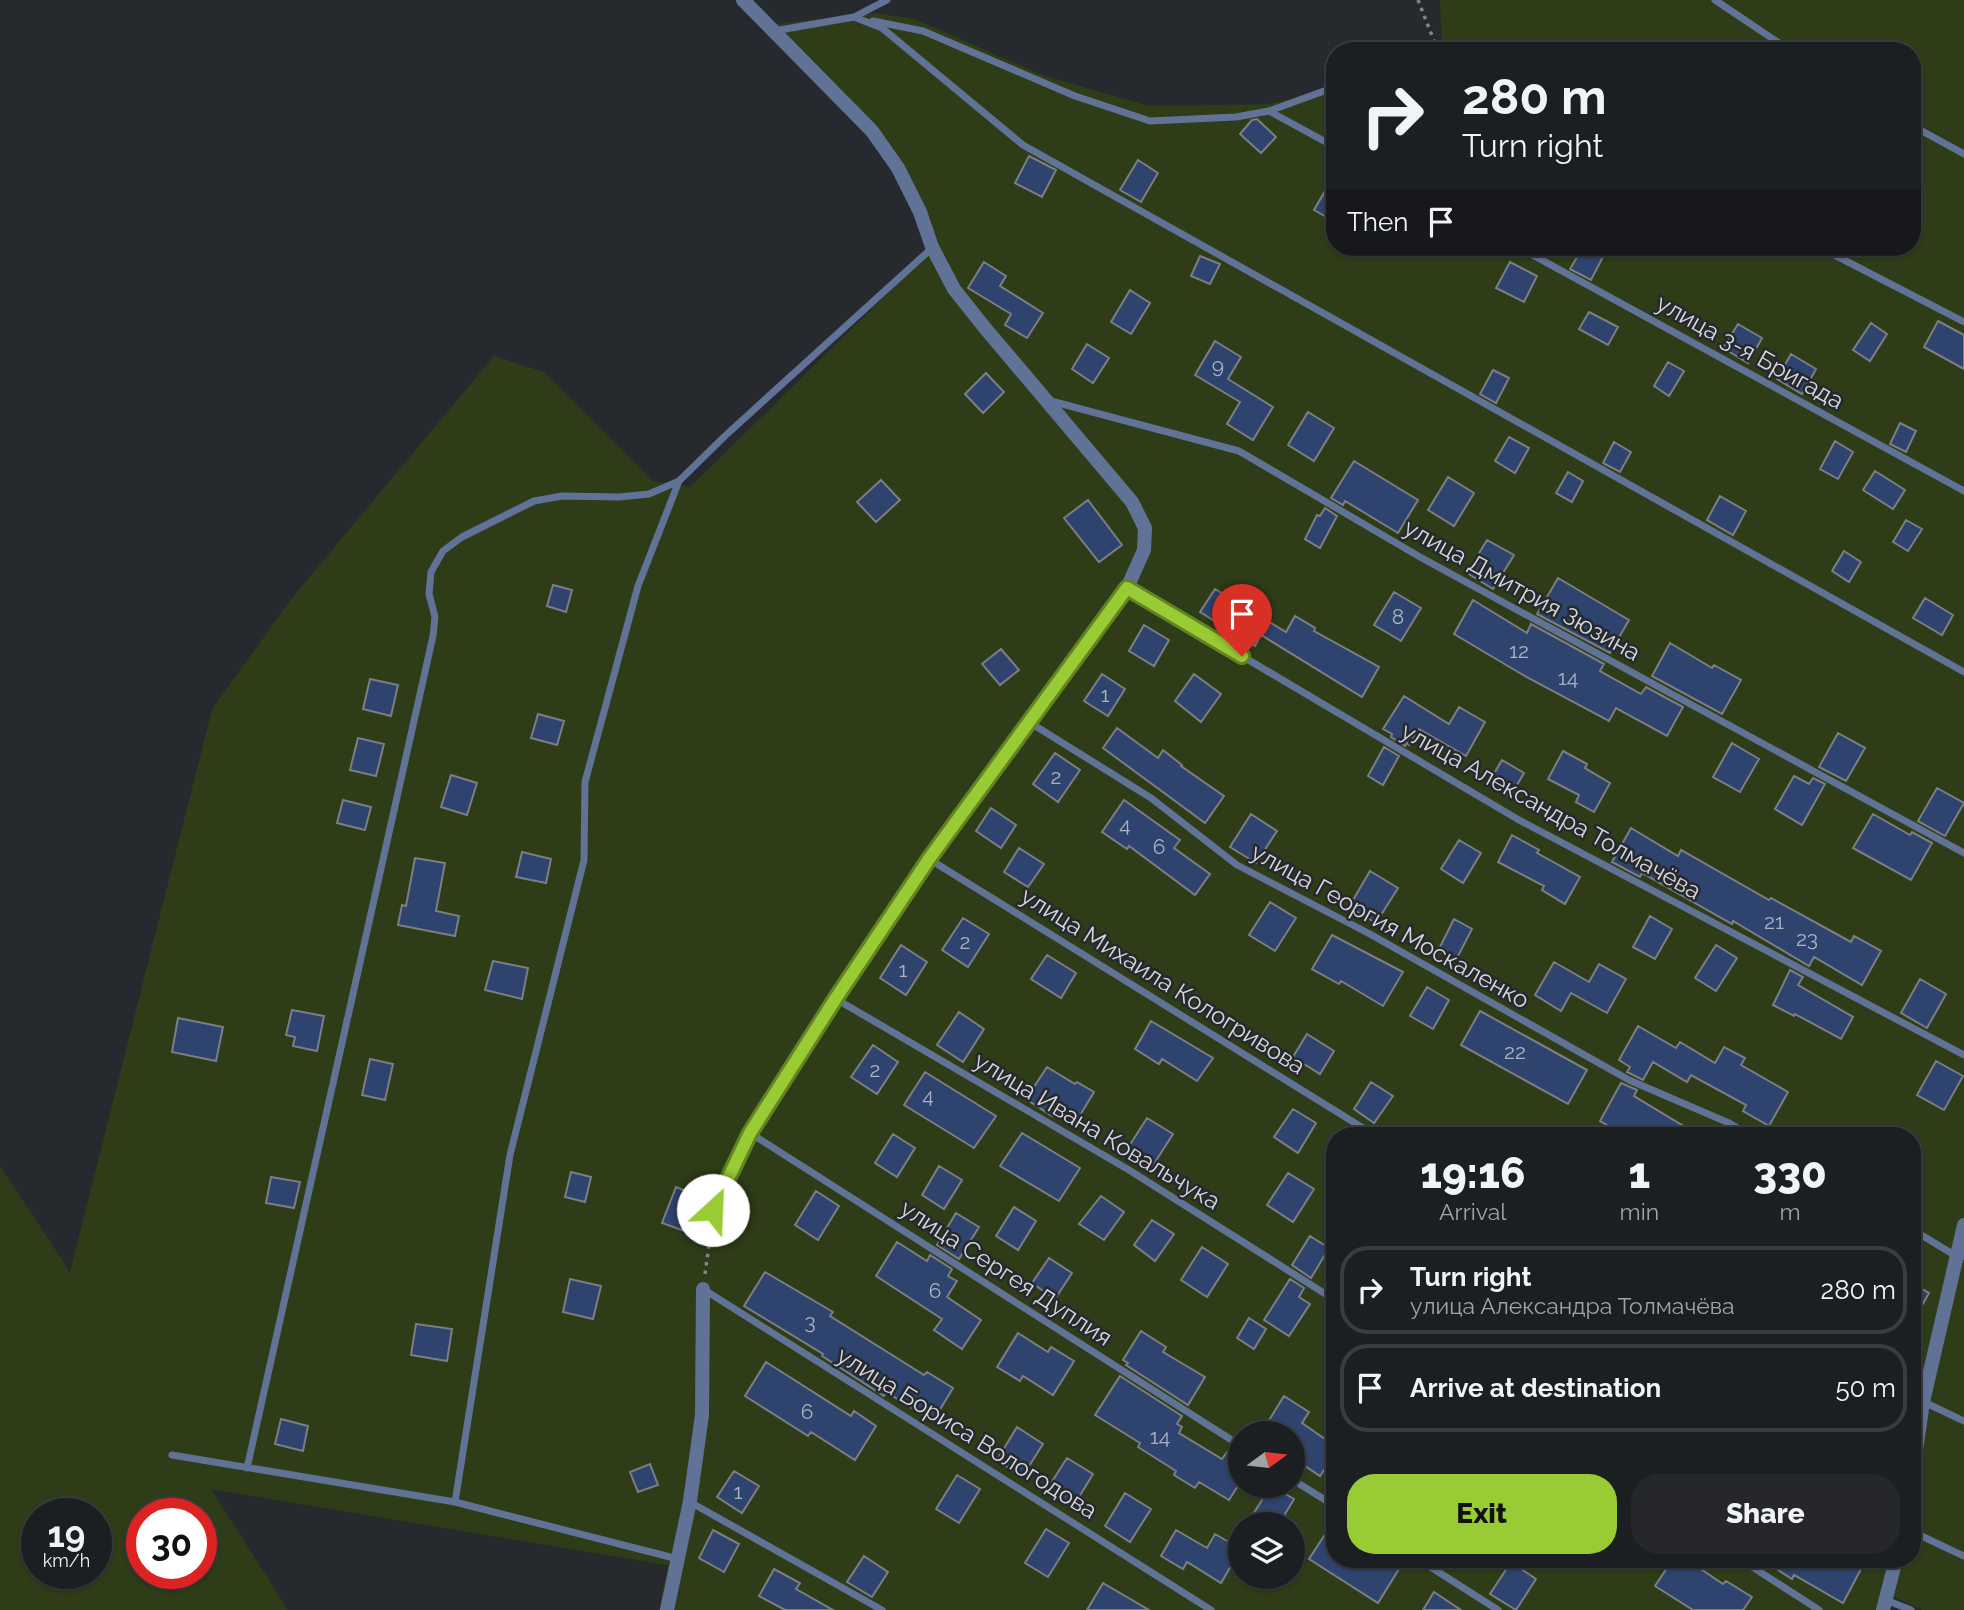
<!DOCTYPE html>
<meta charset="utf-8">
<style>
:root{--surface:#1c1f22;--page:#25272a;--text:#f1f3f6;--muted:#a0a2a5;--line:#3a3d40;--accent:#99cb35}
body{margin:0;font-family:Raleway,sans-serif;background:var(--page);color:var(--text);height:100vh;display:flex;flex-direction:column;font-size:26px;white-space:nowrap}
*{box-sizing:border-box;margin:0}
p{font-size:23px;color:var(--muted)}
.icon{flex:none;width:38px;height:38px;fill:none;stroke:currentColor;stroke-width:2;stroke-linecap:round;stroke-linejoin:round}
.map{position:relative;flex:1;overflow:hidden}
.side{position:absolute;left:1326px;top:1127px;width:595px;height:441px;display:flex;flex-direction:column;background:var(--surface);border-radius:28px;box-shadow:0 2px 5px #0004,0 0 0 2px var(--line)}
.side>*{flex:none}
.top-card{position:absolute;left:1326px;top:42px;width:595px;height:214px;border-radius:28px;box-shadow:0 2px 5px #0004,0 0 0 2px var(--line);background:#1c1f22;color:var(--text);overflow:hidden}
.needle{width:46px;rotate:75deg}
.controls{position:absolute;left:1228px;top:1421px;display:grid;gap:14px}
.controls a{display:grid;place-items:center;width:77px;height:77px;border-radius:50%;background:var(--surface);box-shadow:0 2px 5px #0004,0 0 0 2px var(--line);font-size:35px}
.speed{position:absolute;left:21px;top:1498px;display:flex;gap:14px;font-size:35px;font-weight:700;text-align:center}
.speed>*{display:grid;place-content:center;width:91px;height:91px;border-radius:50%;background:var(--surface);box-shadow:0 2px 5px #0004,0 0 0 2px var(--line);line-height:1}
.speed small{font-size:18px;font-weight:400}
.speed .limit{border:10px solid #d22;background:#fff;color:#111}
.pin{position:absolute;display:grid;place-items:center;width:60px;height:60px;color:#fff;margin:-72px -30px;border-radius:50% 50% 50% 0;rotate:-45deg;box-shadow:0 0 7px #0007}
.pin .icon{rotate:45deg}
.me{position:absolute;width:77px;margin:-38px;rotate:25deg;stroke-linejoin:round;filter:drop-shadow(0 0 5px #0008)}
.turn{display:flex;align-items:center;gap:24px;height:147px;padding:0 21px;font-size:32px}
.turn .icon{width:91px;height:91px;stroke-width:2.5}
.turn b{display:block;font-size:49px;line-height:60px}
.then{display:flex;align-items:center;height:66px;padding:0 21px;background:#0003;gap:14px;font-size:26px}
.eta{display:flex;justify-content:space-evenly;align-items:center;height:119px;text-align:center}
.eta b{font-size:42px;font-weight:800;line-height:49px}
.primary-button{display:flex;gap:14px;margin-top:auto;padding:14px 21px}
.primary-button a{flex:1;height:80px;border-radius:28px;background:var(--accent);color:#111;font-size:28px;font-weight:800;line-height:80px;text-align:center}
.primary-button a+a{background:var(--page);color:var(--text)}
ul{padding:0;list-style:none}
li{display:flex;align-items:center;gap:21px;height:88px;margin:0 14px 10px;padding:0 7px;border:4px solid var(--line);border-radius:28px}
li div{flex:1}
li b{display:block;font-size:26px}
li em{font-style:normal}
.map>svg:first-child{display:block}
</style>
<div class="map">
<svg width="1964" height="1610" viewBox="0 0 1964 1610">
<rect width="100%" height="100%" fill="#26292e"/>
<path fill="#2e3c17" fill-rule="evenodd" d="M1440 0H1964V1610H1922L1892 1596 1889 1610H659L668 1565 211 1489 288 1610H0V1166L70 1272 212 709 292 598 494 356 544 372 653 481 690 487 938 244 885 138 776 24 875 13 915 19 1042 75 1149 106 1269 104 1335 90V247H1913V51H1442ZM1335 1136H1913V1559H1335ZM1241 1433H1293V1486H1241ZM37 1514H96V1573H37ZM142 1514H201V1573H142ZM1241 1524H1293V1577H1241Z"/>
<path fill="#2e436d" stroke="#7b7e85" stroke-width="2" d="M1257 119 1276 137 1261 153 1240 134 1252 120Z
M1029 156 1056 170 1042 197 1015 183Z
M1138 160 1158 173 1141 202 1120 190Z
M1335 174V222L1314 210Z
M1583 247H1608L1591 280 1570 269Z
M1200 256 1220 264 1210 284 1191 276Z
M984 262 1006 276 1000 286 1043 313 1027 338 1005 325 1011 314 968 288Z
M1510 262 1537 276 1524 302 1496 288Z
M1130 290 1150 303 1131 334 1111 322Z
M1589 312 1618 327 1608 345 1579 329Z
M1938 321 1964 335V369L1924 347Z
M1871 323 1887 334 1870 361 1853 350Z
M1738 324 1762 338 1748 363 1723 348Z
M1215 341 1241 357 1228 379 1273 407 1253 440 1227 424 1240 402 1195 375Z
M1087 344 1109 358 1093 383 1072 369Z
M1791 354 1816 369 1802 394 1777 379Z
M1668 362 1684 371 1669 396 1654 386Z
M1493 370 1509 378 1496 403 1480 394Z
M986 373 1004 392 983 413 965 394Z
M1308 412 1334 428 1314 461 1288 445Z
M1900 423 1916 431 1906 452 1890 444Z
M1509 437 1529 448 1515 473 1495 461Z
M1835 441 1853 452 1838 479 1820 469Z
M1614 442 1631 452 1620 472 1603 463Z
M1354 461 1418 500 1398 533 1345 501 1343 505 1331 498Z
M1875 471 1905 490 1893 509 1863 490Z
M1568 472 1583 481 1572 502 1556 493Z
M1448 477 1474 493 1454 526 1428 510Z
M881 480 900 500 876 522 857 502Z
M1720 496 1746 511 1733 535 1707 520Z
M1088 500 1122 545 1099 562 1064 518Z
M1325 508 1337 516 1320 548 1305 539 1317 515 1320 516Z
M1906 520 1922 529 1908 551 1893 542Z
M1487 540 1514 555 1493 589 1467 573Z
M1844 551 1861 562 1849 582 1832 571Z
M1558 578 1629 620 1610 653 1537 614Z
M553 585 572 590 566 612 547 606Z
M1215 589 1286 632 1295 616 1315 628 1314 631 1379 667 1362 697 1261 635 1255 646 1200 612Z
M1394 592 1421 608 1401 641 1374 625Z
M1925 598 1953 615 1942 635 1913 618Z
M1473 600 1527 633 1531 624 1604 664 1600 671 1641 694 1646 687 1683 707 1667 736 1616 708 1609 721 1523 675 1454 634Z
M1144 625 1169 640 1154 666 1129 651Z
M1670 643 1712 668 1714 665 1741 680 1722 714 1652 676Z
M1001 649 1019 670 1000 685 982 664Z
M1102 674 1125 689 1108 716 1084 701Z
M1194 674 1221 694 1201 722 1175 701Z
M370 679 398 685 391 716 363 709Z
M1404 696 1449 724 1459 707 1485 722 1466 756 1419 729 1409 745 1407 743 1405 746 1391 737 1392 734 1383 729Z
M538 714 564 721 557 745 531 738Z
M1117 728 1158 758 1163 750 1182 765 1181 766 1224 796 1205 823 1103 748Z
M1838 733 1865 748 1846 781 1819 767Z
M358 738 384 744 376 776 350 770Z
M1732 743 1759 759 1740 792 1713 777Z
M1384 747 1399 756 1383 785 1368 776Z
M1563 751 1587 764 1585 768 1610 783 1594 812 1576 802 1579 795 1548 779Z
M1055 753 1080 770 1058 802 1033 784Z
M1502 760 1524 773 1510 797 1488 784Z
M451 775 477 783 467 815 441 807Z
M1794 776 1809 784 1813 778 1825 784 1802 825 1775 809Z
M1937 788 1964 803 1945 836 1918 821Z
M343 800 371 807 365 830 337 823Z
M1124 800 1180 840 1174 848 1210 874 1195 895 1129 846 1127 849 1102 832Z
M991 808 1016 825 1001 848 976 831Z
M1251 814 1277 831 1256 863 1230 847Z
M1873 814 1910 835 1912 832 1932 843 1911 880 1853 848Z
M1631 828 1678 856 1681 850 1769 900 1771 898 1851 942 1854 936 1881 951 1862 985 1814 957 1809 966 1733 921 1732 924 1642 873 1640 877 1612 862Z
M1512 835 1539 850 1537 853 1580 877 1565 904 1542 890 1544 886 1498 862Z
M1459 840 1481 853 1463 883 1441 869Z
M1019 848 1044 864 1028 887 1004 872Z
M522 852 551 859 546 883 516 877Z
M415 858 445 863 436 911 459 916 455 936 398 925 402 905 406 906Z
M1370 871 1398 888 1376 923 1349 907Z
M1270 902 1296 918 1275 951 1249 935Z
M1650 916 1672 929 1655 959 1633 947Z
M963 918 989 934 968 967 942 950Z
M1454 919 1472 929 1456 960 1438 951Z
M1332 935 1403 972 1383 1006 1341 981 1339 984 1312 969Z
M901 945 927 962 906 995 880 978Z
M1716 945 1737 958 1716 991 1695 978Z
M1047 955 1076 973 1061 998 1031 979Z
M493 961 528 968 522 999 485 990Z
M1554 962 1589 982 1599 964 1626 979 1607 1013 1571 993 1561 1011 1535 995Z
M1790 970 1803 977 1798 985 1853 1017 1841 1039 1795 1014 1794 1016 1773 1005Z
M1920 979 1946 994 1927 1028 1901 1013Z
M1427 987 1449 1000 1433 1029 1410 1016Z
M292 1010 324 1016 317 1051 293 1046 295 1037 286 1035Z
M1480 1011 1587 1070 1568 1104 1461 1045Z
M959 1012 984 1029 963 1062 937 1045Z
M178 1018 223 1027 216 1061 172 1052Z
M1151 1021 1213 1058 1197 1081 1162 1059 1159 1064 1135 1049Z
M1638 1026 1676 1048 1680 1042 1715 1063 1724 1047 1745 1058 1741 1065 1788 1092 1769 1126 1743 1111 1746 1105 1691 1075 1687 1082 1653 1062 1643 1080 1627 1072 1630 1067 1619 1060Z
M1307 1034 1334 1051 1320 1074 1293 1057Z
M873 1045 898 1062 877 1094 851 1077Z
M370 1059 393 1064 385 1100 362 1095Z
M1936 1061 1963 1076 1944 1110 1917 1095Z
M1047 1067 1075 1084 1077 1082 1094 1092 1076 1122 1056 1110 1052 1116 1026 1099Z
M925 1072 996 1116 974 1148 904 1105Z
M1371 1082 1393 1096 1374 1123 1354 1109Z
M1621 1083 1637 1090 1634 1096 1700 1136H1626L1600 1121Z
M1293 1109 1316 1123 1298 1153 1274 1137Z
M1147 1118 1173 1134 1152 1167 1126 1151Z
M1022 1133 1080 1168 1059 1201 1000 1166Z
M893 1134 915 1148 897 1177 875 1163Z
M939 1166 962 1180 944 1209 922 1195Z
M571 1172 591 1177 585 1202 565 1197Z
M1288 1173 1314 1189 1293 1222 1267 1205Z
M271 1177 300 1182 294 1208 266 1203Z
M676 1187 703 1198 690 1233 662 1223Z
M816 1191 839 1206 818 1240 795 1225Z
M1101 1196 1124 1212 1104 1240 1079 1224Z
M1014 1207 1036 1221 1018 1250 996 1236Z
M956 1213 979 1227 959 1259 937 1245Z
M1152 1220 1174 1234 1155 1261 1134 1245Z
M1310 1236 1329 1248 1311 1278 1292 1265Z
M897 1242 927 1261 930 1255 952 1269 948 1276 957 1281 947 1297 981 1320 962 1349 934 1330 942 1319 876 1276Z
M1202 1247 1228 1264 1207 1297 1181 1280Z
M1049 1258 1072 1273 1055 1299 1032 1283Z
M765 1272 833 1312 830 1316 924 1375 927 1372 953 1388 933 1421 886 1392 884 1396 822 1356 823 1354 744 1306Z
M570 1279 601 1286 593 1319 563 1312Z
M1290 1279 1304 1288 1299 1297 1310 1304 1289 1336 1264 1320Z
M1913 1284 1929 1293 1913 1322Z
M1249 1318 1266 1329 1254 1349 1237 1338Z
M416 1324 452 1329 447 1361 411 1355Z
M1141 1331 1166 1347 1163 1352 1205 1377 1188 1405 1126 1365 1128 1363 1123 1360Z
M1018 1333 1048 1352 1051 1347 1074 1361 1053 1395 1023 1376 1020 1381 997 1367Z
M766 1362 851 1416 854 1411 876 1426 855 1460 811 1432 808 1436 745 1396Z
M1120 1376 1182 1416 1177 1424 1182 1427 1179 1433 1222 1459 1227 1452 1241 1461V1481L1229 1500 1199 1482 1195 1488 1174 1475 1176 1471 1138 1447 1140 1443 1095 1415Z
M1284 1396 1309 1412 1302 1423 1335 1446V1454L1320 1476 1293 1458V1433H1279L1266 1425Z
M281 1419 308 1426 303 1451 275 1444Z
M1017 1427 1043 1444 1022 1477 997 1460Z
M1067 1458 1093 1474 1073 1507 1046 1491Z
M650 1464 658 1485 638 1492 630 1472Z
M734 1471 759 1486 742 1513 717 1497Z
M957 1475 980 1489 959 1523 936 1509Z
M1271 1486 1294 1499 1279 1524H1259L1250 1519Z
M1125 1493 1151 1509 1130 1542 1105 1526Z
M1335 1519V1559H1384L1399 1569 1378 1603 1309 1559Z
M1046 1529 1069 1543 1048 1577 1025 1563Z
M713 1530 739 1544 724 1572 699 1558Z
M1176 1530 1207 1548 1215 1534 1241 1549 1221 1583 1187 1562 1183 1569 1161 1556Z
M864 1556 888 1572 872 1597 847 1582Z
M1673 1559H1686L1723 1584 1726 1581 1752 1597 1743 1610H1693L1655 1586Z
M1761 1559H1845L1861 1569 1843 1603 1794 1575 1792 1579Z
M1511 1562 1536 1579 1516 1610 1490 1594Z
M774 1569 800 1583 796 1589 833 1610H785L759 1596Z
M1103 1583 1149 1610H1087Z
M1434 1592 1461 1610H1423Z"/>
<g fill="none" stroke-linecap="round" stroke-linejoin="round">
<path stroke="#828489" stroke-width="3.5" stroke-dasharray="3.5 5" stroke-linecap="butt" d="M1418 0 1438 51
M705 1274 712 1223"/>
<path stroke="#607397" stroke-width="7" d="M1715 0 1791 51
M854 17 882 28 1023 145 1964 672
M873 21 923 31 1075 96 1150 121 1236 117 1269 111 1335 87
M774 31 854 17 887 0
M1269 111 1335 147
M1913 126 1964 154
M1518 247 1964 491
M1819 247 1964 322
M1051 401 1239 451 1420 557 1964 853
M1127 588 1519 820 1964 1055
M1029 722 1151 798 1237 865 1368 933 1629 1080 1729 1123 1751 1136
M929 859 1376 1136
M836 999 1129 1170 1335 1300
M750 1133 1241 1446
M1913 1230 1956 1256H1964
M703 1289 1211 1610
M1924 1402 1964 1421
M172 1455 455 1502 678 1559
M247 1468 433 636 435 617 429 594 431 572 443 551 462 537 534 501 562 496 619 497 649 494 679 481 726 435 932 248
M1293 1480 1335 1506
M455 1502 510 1155 584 860 585 782 638 586 679 481
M690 1502 882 1610
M1913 1532 1964 1556
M1418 1559 1498 1610
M1740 1559 1819 1610
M1886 1600 1911 1610"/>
<path stroke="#607397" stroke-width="14" d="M713 1210 750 1133 836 998 929 859 1127 588 1144 550 1145 528 1132 502 985 328 954 289 932 247 920 212 898 168 872 131 743 0
M1913 1471 1923 1402 1964 1225
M667 1610 690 1501 702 1415 703 1289
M1883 1610 1896 1559"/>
</g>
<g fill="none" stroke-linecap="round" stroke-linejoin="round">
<defs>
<path id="route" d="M713 1210 750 1133 836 998 929 859 1127 588 1242 656"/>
</defs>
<use href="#route" stroke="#638422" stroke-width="18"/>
<use href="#route" stroke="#99cb35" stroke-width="12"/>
</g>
<g text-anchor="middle" stroke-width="5" stroke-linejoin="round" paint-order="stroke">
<g font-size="21" fill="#abb2c0">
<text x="1218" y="373">9</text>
<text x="1398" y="624">8</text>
<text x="1519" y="658">12</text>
<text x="1568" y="685">14</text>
<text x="1105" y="702">1</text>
<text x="1056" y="784">2</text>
<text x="1125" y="832">4</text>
<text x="1159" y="854">6</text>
<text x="1774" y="929">21</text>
<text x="1807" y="946">23</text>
<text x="965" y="949">2</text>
<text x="903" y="977">1</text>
<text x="1515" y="1059">22</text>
<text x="875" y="1077">2</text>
<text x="928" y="1103">4</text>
<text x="935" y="1298">6</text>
<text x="810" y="1329">3</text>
<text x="807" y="1419">6</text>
<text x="1160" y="1444">14</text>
<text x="738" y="1499">1</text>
</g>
<g font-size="24" fill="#d5d7db" stroke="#26292e">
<text transform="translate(1750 352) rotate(29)" y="8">улица 3-я Бригада</text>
<text transform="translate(1522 590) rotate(29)" y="8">улица Дмитрия Зюзина</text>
<text transform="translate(1551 811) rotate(29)" y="8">улица Александра Толмачёва</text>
<text transform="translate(1390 926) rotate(29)" y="8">улица Георгия Москаленко</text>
<text transform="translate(1163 981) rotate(32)" y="8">улица Михаила Кологривова</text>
<text transform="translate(1097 1131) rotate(31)" y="8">улица Ивана Ковальчука</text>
<text transform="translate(1006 1273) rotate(33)" y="8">улица Сергея Дуплия</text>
<text transform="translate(967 1433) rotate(32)" y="8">улица Бориса Вологодова</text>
</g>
</g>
</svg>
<div class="controls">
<a><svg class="needle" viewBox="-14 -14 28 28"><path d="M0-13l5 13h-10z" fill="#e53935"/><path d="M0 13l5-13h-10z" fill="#a0a2a5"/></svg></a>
<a><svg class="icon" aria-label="layers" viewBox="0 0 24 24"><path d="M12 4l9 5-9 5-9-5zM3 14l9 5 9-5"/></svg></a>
</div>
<div class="speed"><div>19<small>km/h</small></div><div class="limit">30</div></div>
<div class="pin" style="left:1242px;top:656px;background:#d93025"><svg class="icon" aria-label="arrive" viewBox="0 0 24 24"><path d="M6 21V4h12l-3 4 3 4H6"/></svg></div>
<svg class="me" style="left:713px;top:1210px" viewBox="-20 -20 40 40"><circle r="19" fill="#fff"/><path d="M0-13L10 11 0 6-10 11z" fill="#99cb35"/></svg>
<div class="top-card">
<div class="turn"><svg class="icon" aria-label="right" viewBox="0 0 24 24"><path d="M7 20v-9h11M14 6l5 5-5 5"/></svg><div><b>280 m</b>Turn right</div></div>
<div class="then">Then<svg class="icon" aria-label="arrive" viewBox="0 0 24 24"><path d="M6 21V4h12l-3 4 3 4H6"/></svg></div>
</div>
<section class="side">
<div class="eta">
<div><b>19:16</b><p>Arrival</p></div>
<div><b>1</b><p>min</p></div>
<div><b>330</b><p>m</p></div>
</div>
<ul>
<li><svg class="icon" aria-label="right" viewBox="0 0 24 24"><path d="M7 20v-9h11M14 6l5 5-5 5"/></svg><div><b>Turn right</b><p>улица Александра Толмачёва</p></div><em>280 m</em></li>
<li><svg class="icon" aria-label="arrive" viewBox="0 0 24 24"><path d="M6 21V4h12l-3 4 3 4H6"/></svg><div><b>Arrive at destination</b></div><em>50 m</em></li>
</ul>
<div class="primary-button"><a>Exit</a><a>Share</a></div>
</section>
</div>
